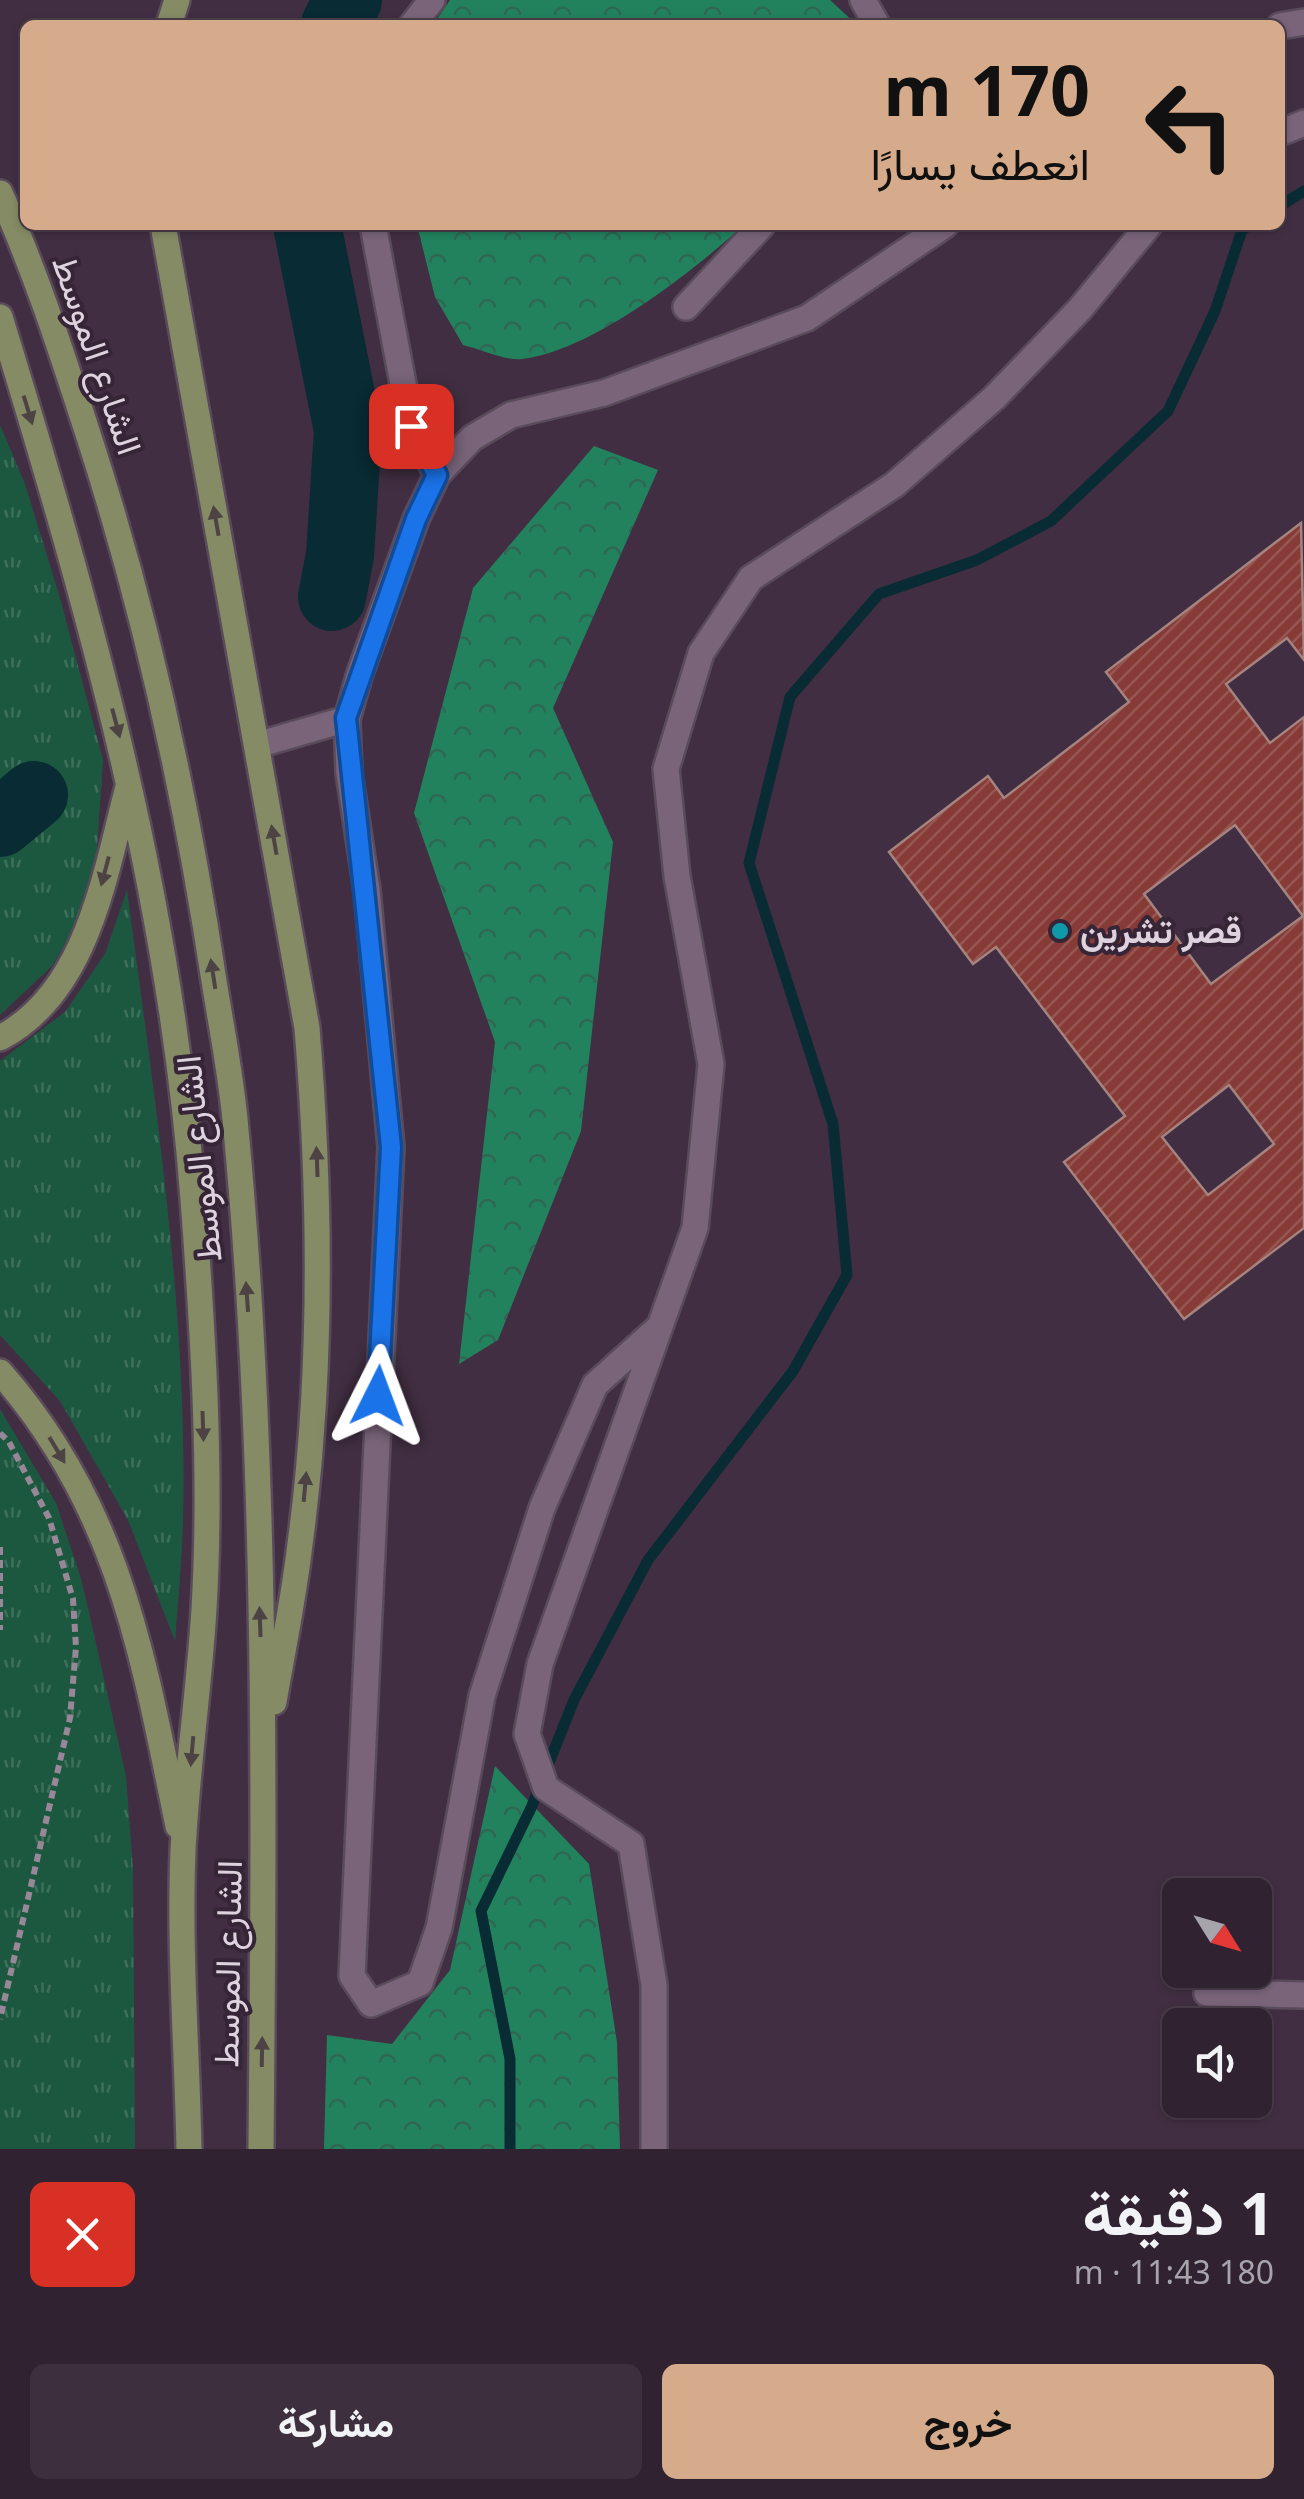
<!DOCTYPE html>
<html lang="ar">
<meta charset="utf-8">
<style>
:root{--surface:#312232;--page:#3d2f3e;--text:#f1f3f6;--muted:#a8a4ac;--line:#4c3f4d;--accent:#d6ab8b}
body{margin:0;font-family:"Noto Sans",Vazirmatn,sans-serif;background:var(--page);color:var(--text);direction:rtl;height:100vh;display:flex;flex-direction:column;font-size:38px;white-space:nowrap}
*{box-sizing:border-box;margin:0}
p{font-size:32px;color:var(--muted)}
.icon{flex:none;width:55px;height:55px;fill:none;stroke:currentColor;stroke-width:2;stroke-linecap:round;stroke-linejoin:round}
.map{position:relative;height:2149px;overflow:hidden;direction:ltr}
.panel{display:flex;flex-direction:column;background:var(--surface);flex:1}
.panel>*{flex:none}
.banner{position:absolute;left:20px;top:20px;width:1265px;height:210px;border-radius:15px;box-shadow:0 2px 8px #0004,0 0 0 2px var(--line);direction:rtl;background:#d6ab8b;color:#111;overflow:hidden}
.needle{width:65px;rotate:127deg}
.buttons{position:absolute;left:1162px;top:1878px;display:grid;gap:20px}
.buttons a{display:grid;place-items:center;width:110px;height:110px;border-radius:15px;background:var(--surface);box-shadow:0 2px 8px #0004,0 0 0 2px var(--line);font-size:50px}
.pin{position:absolute;display:grid;place-items:center;width:85px;height:85px;color:#fff;margin:-42px;border-radius:20px;box-shadow:0 5px 15px #0006}
.me{position:absolute;width:110px;margin:-55px;rotate:3deg;stroke-linejoin:round;filter:drop-shadow(0 0 8px #0008)}
.turn{display:flex;align-items:center;gap:35px;height:210px;padding:0 30px;font-size:45px}
.turn .icon{width:130px;height:130px;stroke-width:2.5}
.turn b{display:block;font-size:70px;line-height:85px}
.round{display:grid;place-items:center;flex:none;width:105px;height:105px;border-radius:15px;background:var(--page)}
.overview{display:flex;align-items:center;justify-content:space-between;height:170px;padding:0 30px}
h1{font-size:60px;font-weight:700;line-height:75px}
.primary-button{display:flex;gap:20px;margin-top:auto;padding:20px 30px}
.primary-button a{flex:1;height:115px;border-radius:15px;background:var(--accent);color:#111;font-size:40px;font-weight:700;line-height:115px;text-align:center}
.primary-button a+a{background:var(--page);color:var(--text)}
.map>svg:first-child{display:block}
</style>
<div class="map">
<svg width="1304" height="2149" viewBox="0 0 1304 2149">
<defs>
<pattern id="grass-tufts" width="24" height="20" patternUnits="userSpaceOnUse" patternTransform="scale(2.5)"><rect width="24" height="20" fill="#1c5840"/><path d="M3 7l-1-3M5 7V3M7 7l1-3M15 17l-1-3M17 17v-4M19 17l1-3" fill="none" stroke="#3d6f5b"/></pattern>
<pattern id="forest-crowns" width="20" height="18" patternUnits="userSpaceOnUse" patternTransform="scale(2.5)"><rect width="20" height="18" fill="#22825d"/><path d="M2 6a3 3 0 1 1 6 0M12 15a3 3 0 1 1 6 0" fill="none" stroke="#2f6753"/></pattern>
<pattern id="building-hatch" width="6" height="6" patternUnits="userSpaceOnUse" patternTransform="scale(2.5)"><rect width="6" height="6" fill="#863b36"/><path d="M-1 1l2-2M0 6l6-6M5 7l2-2" fill="none" stroke="#975653"/></pattern>
</defs>
<rect width="100%" height="100%" fill="#412e42"/>
<path fill="url(#grass-tufts)" d="M0 425 25 484 60 598 103 760 95 879 81 919 52 966 0 1015Z
M127 890C154 1095 188 1311 183 1519 182 1560 178 1601 175 1641L128 1520 60 1401 0 1335V1061L65 1012 105 954Z
M0 1409 56 1503 82 1582 126 1776 133 1869 135 2149H0Z"/>
<path fill="url(#forest-crowns)" d="M450 0H830L857 25H433Z
M417 225H744C692 272 592 351 522 359 505 361 480 349 463 345L435 297Z
M594 446 658 470 553 708 613 842 581 1131 498 1340 459 1364 495 1042 414 813 473 588Z
M495 1766 589 1864 617 2042 620 2149H324L327 2035 392 2044 450 1970Z"/>
<g fill="none" stroke-linecap="round" stroke-linejoin="round">
<path stroke="#082b34" stroke-width="11" d="M1280 206 1304 191
M510 2149V2059L481 1911 531 1808 574 1700 648 1560 793 1371 847 1275 833 1124 749 863 790 697 879 594 977 560 1051 521 1168 411 1215 311 1242 230 1250 225"/>
<path stroke="#082b34" stroke-width="68" d="M335 25 348 0
M307 225 348 430 340 555 332 597
M0 823 34 795"/>
</g>
<path fill="url(#building-hatch)" stroke="#a5837f" stroke-width="2.5" fill-rule="evenodd" d="M1301 523 1304 660 1287 638 1226 684 1270 743 1304 717V1228L1184 1319 1064 1162 1125 1116 996 947 973 964 889 852 988 776 1004 798 1129 702 1106 672ZM1235 825 1303 916 1211 984 1144 894ZM1229 1085 1274 1144 1208 1195 1162 1137Z"/>
<g fill="none" stroke-linecap="round" stroke-linejoin="round">
<defs>
<path id="minor" d="M863 0 877 25
M412 25 432 0
M1280 26 1304 22
M1280 133 1304 123
M373 225 411 426 437 475
M686 307 762 225
M257 745 347 719
M656 1330 595 1385 542 1508 482 1696 439 1928 420 1983 371 2004 352 1976 391 1147 367 890 349 773 347 719 360 673 416 519 437 475 472 438 511 415 604 393 807 318 945 225
M1207 1993 1304 1995
M654 2149V1985L631 1844 546 1788 527 1734 540 1664 695 1228 711 1064 677 876 666 769 701 653 751 578 894 485 994 398 1080 309 1149 225"/>
<path id="major" d="M169 25 177 0
M0 193C36 272 62 354 89 437 147 616 186 796 214 981 222 1031 232 1080 236 1130 268 1468 264 1810 261 2149
M163 225 307 1028C321 1199 323 1373 300 1544 294 1597 283 1649 274 1702
M0 317C89 608 170 893 193 1199 203 1333 212 1474 204 1609 199 1690 187 1770 183 1851 179 1949 187 2050 189 2149
M0 1038C88 992 105 873 128 787
M0 1372C119 1507 143 1656 178 1826"/>
</defs>
<use href="#minor" stroke="#5a4b5b" stroke-width="30"/>
<use href="#major" stroke="#5a4b5b" stroke-width="30"/>
<path stroke="#978797" stroke-width="6" stroke-dasharray="8 5" stroke-linecap="butt" d="M0 1433 9 1442 49 1518 73 1599 76 1647 70 1718 0 2019
M0 1547V1630"/>
<use href="#minor" stroke="#79647a" stroke-width="25"/>
<use href="#major" stroke="#848b65" stroke-width="25"/>
</g>
<defs><path id="oneway-solid" d="M-6-.8H1V-3.2L6.5 0L1 3.2V.8H-6Z" transform="scale(2.5)"/></defs>
<g fill="#4d4345">
<use href="#oneway-solid" transform="translate(28 410) rotate(73)"/>
<use href="#oneway-solid" transform="translate(216 521) rotate(-100)"/>
<use href="#oneway-solid" transform="translate(116 723) rotate(75)"/>
<use href="#oneway-solid" transform="translate(274 840) rotate(-100)"/>
<use href="#oneway-solid" transform="translate(105 871) rotate(105)"/>
<use href="#oneway-solid" transform="translate(213 974) rotate(-99)"/>
<use href="#oneway-solid" transform="translate(317 1162) rotate(-92)"/>
<use href="#oneway-solid" transform="translate(247 1297) rotate(-94)"/>
<use href="#oneway-solid" transform="translate(203 1426) rotate(88)"/>
<use href="#oneway-solid" transform="translate(57 1450) rotate(59)"/>
<use href="#oneway-solid" transform="translate(305 1487) rotate(-85)"/>
<use href="#oneway-solid" transform="translate(260 1622) rotate(-92)"/>
<use href="#oneway-solid" transform="translate(192 1751) rotate(95)"/>
<use href="#oneway-solid" transform="translate(262 2052) rotate(-89)"/>
</g>
<g fill="none" stroke-linecap="round" stroke-linejoin="round">
<defs>
<path id="route" d="M378 1396 391 1147 346 718 416 519 437 475 411 426"/>
</defs>
<use href="#route" stroke="#114b97" stroke-width="25"/>
<use href="#route" stroke="#1a73e8" stroke-width="18"/>
</g>
<circle fill="#0f9aa8" stroke="#362437" stroke-width="4" cx="1060" cy="931" r="10"/>
<g text-anchor="middle" stroke-width="8" stroke-linejoin="round" paint-order="stroke">
<g font-size="35" fill="#ded2de" stroke="#362437">
<text transform="translate(97 355) rotate(71)" y="12">الشارع الموسط</text>
<text transform="translate(199 1159) rotate(-96)" y="12">الشارع الموسط</text>
<text transform="translate(228 1964) rotate(-89)" y="12">الشارع الموسط</text>
</g>
<g font-size="35" font-weight="bold" fill="#ded2de" stroke="#362437" text-anchor="start">
<text x="1080" y="943">قصر تشرين</text>
</g>
</g>
</svg>
<div class="buttons">
<a><svg class="needle" viewBox="-14 -14 28 28"><path d="M0-13l5 13h-10z" fill="#e53935"/><path d="M0 13l5-13h-10z" fill="#a8a4ac"/></svg></a>
<a><svg class="icon" aria-label="sound" viewBox="0 0 24 24"><path d="M4 9h4l5-4v14l-5-4H4zM17 9q2 3 0 6"/></svg></a>
</div>
<div class="pin" style="left:411px;top:426px;background:#d93025"><svg class="icon" aria-label="arrive" viewBox="0 0 24 24"><path d="M6 21V4h12l-3 4 3 4H6"/></svg></div>
<svg class="me" style="left:378px;top:1396px" viewBox="-20 -20 40 40"><path d="M0-17L14 15 0 8-14 15z" fill="#1a73e8" stroke="#fff" stroke-width="4"/></svg>
<div class="banner">
<div class="turn"><svg class="icon" aria-label="left" viewBox="0 0 24 24"><path d="M17 20v-9H6M10 6l-5 5 5 5"/></svg><div><b>170 m</b>انعطف يسارًا</div></div>
</div>
</div>
<section class="panel">
<div class="overview"><div><h1>1 دقيقة</h1><p>180 m · 11:43</p></div><a class="round" style="background:#d93025;color:#fff"><svg class="icon" aria-label="close" viewBox="0 0 24 24"><path d="M6 6l12 12M18 6L6 18"/></svg></a></div>
<div class="primary-button"><a>خروج</a><a>مشاركة</a></div>
</section>
